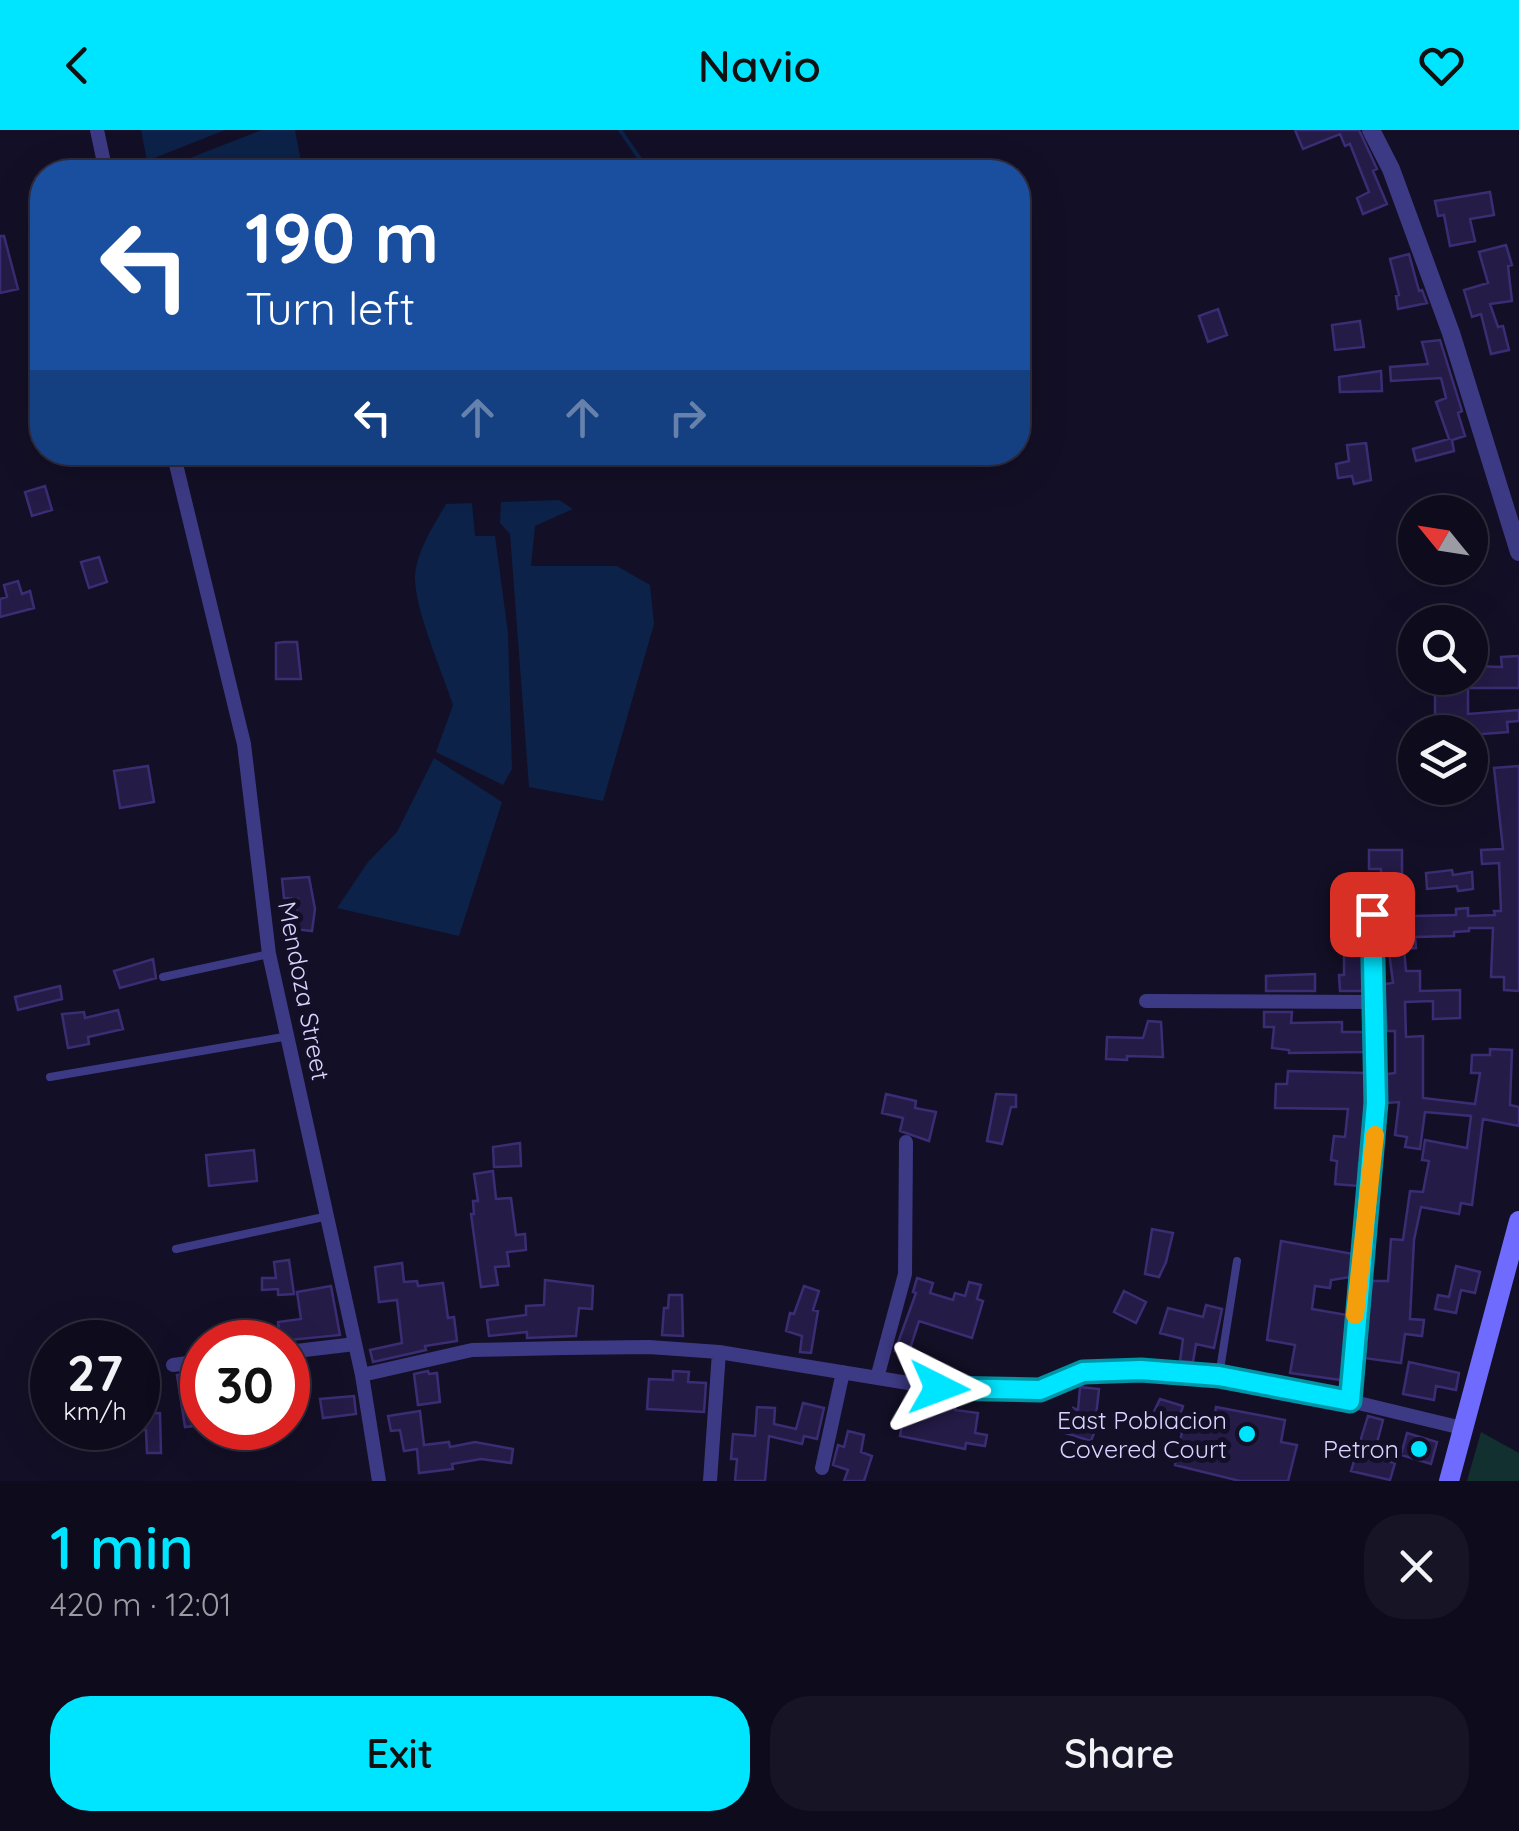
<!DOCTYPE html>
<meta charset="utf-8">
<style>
:root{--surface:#0e0b1c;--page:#171425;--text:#f1f3f6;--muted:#9b9ba3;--line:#2e2b3b;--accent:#00e5ff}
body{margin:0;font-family:Quicksand,sans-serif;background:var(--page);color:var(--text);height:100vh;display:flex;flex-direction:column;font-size:38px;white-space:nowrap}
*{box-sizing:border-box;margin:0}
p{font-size:32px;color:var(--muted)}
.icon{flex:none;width:55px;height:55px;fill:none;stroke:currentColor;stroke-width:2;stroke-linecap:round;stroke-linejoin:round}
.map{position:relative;height:1351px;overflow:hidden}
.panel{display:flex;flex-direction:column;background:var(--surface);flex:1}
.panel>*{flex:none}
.hud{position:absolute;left:30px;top:30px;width:1000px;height:305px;border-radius:40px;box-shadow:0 10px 40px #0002,0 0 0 2px var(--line);background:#1a4fa0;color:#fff;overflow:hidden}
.needle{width:65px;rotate:300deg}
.fabs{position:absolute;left:1398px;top:365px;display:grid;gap:20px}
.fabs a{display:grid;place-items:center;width:90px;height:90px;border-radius:50%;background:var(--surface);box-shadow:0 10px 40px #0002,0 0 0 2px var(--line);font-size:50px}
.speed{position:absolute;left:30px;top:1190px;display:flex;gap:20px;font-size:50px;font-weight:700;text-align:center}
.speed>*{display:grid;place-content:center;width:130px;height:130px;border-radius:50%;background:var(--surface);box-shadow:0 10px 40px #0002,0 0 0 2px var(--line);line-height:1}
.speed small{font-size:25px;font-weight:400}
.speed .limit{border:15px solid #d22;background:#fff;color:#111}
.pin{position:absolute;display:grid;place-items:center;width:85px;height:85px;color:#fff;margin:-42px;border-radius:20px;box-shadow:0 5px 15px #0006}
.me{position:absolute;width:110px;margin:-55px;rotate:93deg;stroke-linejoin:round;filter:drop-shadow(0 0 8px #0008)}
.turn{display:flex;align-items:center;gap:35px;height:210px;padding:0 50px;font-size:45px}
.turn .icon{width:130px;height:130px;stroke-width:2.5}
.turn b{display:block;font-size:70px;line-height:85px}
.lanes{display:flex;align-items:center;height:95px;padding:0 50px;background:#0003;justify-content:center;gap:50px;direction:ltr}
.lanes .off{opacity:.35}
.round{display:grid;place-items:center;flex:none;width:105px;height:105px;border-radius:40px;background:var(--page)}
.summary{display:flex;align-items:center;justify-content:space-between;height:170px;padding:0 50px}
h1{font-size:60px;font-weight:600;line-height:75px;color:var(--accent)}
.action{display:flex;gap:20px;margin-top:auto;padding:20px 50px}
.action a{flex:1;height:115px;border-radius:40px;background:var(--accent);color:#111;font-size:40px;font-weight:600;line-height:115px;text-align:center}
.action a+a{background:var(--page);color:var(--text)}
header{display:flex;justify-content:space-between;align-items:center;height:130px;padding:0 50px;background:var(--accent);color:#111;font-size:45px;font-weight:600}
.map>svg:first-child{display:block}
</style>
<header><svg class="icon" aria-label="back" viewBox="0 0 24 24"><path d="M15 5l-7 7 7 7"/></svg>Navio<svg class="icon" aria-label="heart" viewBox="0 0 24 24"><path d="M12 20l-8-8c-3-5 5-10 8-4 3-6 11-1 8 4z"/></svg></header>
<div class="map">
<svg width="1519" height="1351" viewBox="0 0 1519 1351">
<rect width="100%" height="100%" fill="#130f26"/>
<path fill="#12302f" d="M1481 1302 1519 1323V1351H1467Z"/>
<path fill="#0c2248" d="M141 0H225L147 31Z
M262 0H295L303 42H154Z
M559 370 573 379 535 396 531 436H617L650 455 654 494 603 671 529 657 510 404 500 393 501 372Z
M472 373 475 406H495L508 503 512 639 503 655 436 622 453 575C442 541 414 478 415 446 417 420 433 397 446 374Z
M434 628 502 672 459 806 337 778 368 732 397 702Z"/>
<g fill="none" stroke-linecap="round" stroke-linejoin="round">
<path stroke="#0c2248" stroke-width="4" d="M620 0 649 42"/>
</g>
<path fill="#241b47" stroke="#3b2d73" stroke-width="2.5" d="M1295 0H1359L1377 39 1373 41 1387 74 1363 84 1357 68 1369 62 1350 14 1345 16 1340 4 1303 19Z
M1490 62 1494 85 1470 89 1475 111 1450 116 1444 85 1438 86 1435 71Z
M0 106H4L18 159 0 163Z
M1506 115 1512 135 1508 136 1512 171 1490 174 1498 197 1503 196 1509 220 1491 224 1481 184 1472 187 1464 160 1488 153 1479 122Z
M1409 124 1419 161 1422 160 1427 173 1398 179 1396 166 1399 165 1390 129Z
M1218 179 1227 205 1208 212 1199 186Z
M1360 191 1364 217 1335 220 1332 195Z
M1440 210 1462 281 1458 283 1465 306 1452 310 1454 321 1416 331 1413 319 1449 309 1436 272 1446 268 1441 248 1391 251 1390 237 1428 234 1422 212Z
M1381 241 1382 261 1340 262 1339 247Z
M1366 313 1371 350 1354 354 1352 346 1338 348 1336 334 1349 331 1347 315Z
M45 356 52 380 32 386 25 362Z
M99 427 107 452 89 458 81 432Z
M18 451 22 464 30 461 34 478 0 487V469L7 467 4 455Z
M284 512H297L301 549H276V513Z
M1519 526V558H1470V536L1502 537 1501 527Z
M1442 548H1468V584L1519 580V591L1507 592 1508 602 1470 605V602H1435V560H1443Z
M148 636 154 672 120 678 114 641Z
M1519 636V861L1504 860V847H1491L1493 798H1469V801L1454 802V806L1415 807 1416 818 1404 819 1406 841H1420V861L1460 860V888L1433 889V871L1405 872 1406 907 1423 906V968L1475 974 1480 943H1471L1472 925H1490V919L1512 920 1510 975 1519 977V996L1483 989 1472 1075 1461 1073 1459 1084 1421 1077 1414 1110 1410 1189 1424 1190 1422 1206 1405 1204 1401 1233 1364 1228 1372 1151H1388L1391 1109 1403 1110 1410 1061 1423 1062 1429 1031 1422 1030 1425 1010 1467 1018 1471 986 1425 982 1420 1019 1405 1017 1407 1007 1395 1005 1399 972 1387 973V944L1395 943V901H1387L1384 854 1393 853 1389 821H1384L1380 774 1381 739H1369V720H1402V758H1405V771H1411L1413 786 1456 785V779L1468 778V786L1495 785 1494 781H1501L1499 733 1482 734 1481 720 1503 719 1494 638Z
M1452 740 1453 745 1472 742 1473 759 1458 761 1457 756 1427 759 1426 743Z
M309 747 315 779 312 801 294 799 298 769 284 768 282 749Z
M1344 822H1362L1363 861H1340L1339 845H1344Z
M153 829 156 848 120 858 114 841Z
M1315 844V861H1266V846Z
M60 856 62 869 18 880 15 867Z
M118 880 123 899 88 907 89 914 68 918 62 884 84 882 85 888Z
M1264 882H1292L1291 893 1342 892V902H1365V922L1289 923V920L1272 918 1274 897H1264Z
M1148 891 1161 892 1163 927 1127 926V930L1106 929 1107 907 1143 908Z
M1288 941 1366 943 1362 1033H1359L1358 1056 1335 1054 1337 1031 1331 1030 1334 1006 1345 1007 1348 979 1275 978 1276 954H1287Z
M886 964 916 971 915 978 936 982 929 1011 900 1001 903 988 882 983Z
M996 964 1016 965V977H1011L1002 1014 987 1011Z
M520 1013 521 1036 494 1037 493 1017Z
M254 1020 257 1051 209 1056 206 1025Z
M493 1041 496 1069 511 1068 516 1105 525 1104 526 1120 507 1122 509 1136 495 1137 498 1155 481 1157 471 1084H474L473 1071H478L474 1044Z
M1152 1099 1173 1103 1166 1132 1159 1147 1145 1144Z
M1281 1111 1353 1124 1351 1147 1331 1150 1330 1158 1315 1156 1312 1179 1347 1185 1341 1250 1290 1243 1295 1215 1267 1210Z
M289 1130 294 1164 278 1165V1159L262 1160V1148H276L274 1132Z
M402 1133 404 1152 417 1151 418 1156 443 1153 448 1188 454 1187 457 1211 425 1216 426 1220 373 1232 370 1220 402 1213 397 1170 379 1172 375 1137Z
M1456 1136 1480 1142 1475 1163 1461 1160 1456 1183 1435 1179 1438 1165 1449 1167Z
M917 1148 933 1153 930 1163 953 1170 955 1163 965 1166 969 1152 981 1155 977 1169 983 1171 972 1208 919 1191 908 1225 895 1221 916 1163 913 1162Z
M545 1150 593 1156 592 1179 579 1178 576 1206 527 1208V1202L489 1206 487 1190 526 1185V1176L544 1175Z
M331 1156 340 1205 280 1211 278 1192 301 1189 297 1162Z
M804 1156 819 1161 813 1180 818 1181 811 1223 800 1222 802 1206 786 1201 790 1183 794 1184Z
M1124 1161 1146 1172 1136 1193 1114 1182Z
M669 1165H682L683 1206 662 1205 664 1178H668Z
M1206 1175 1222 1179 1214 1218 1196 1214 1193 1232 1180 1231 1183 1209 1160 1203 1168 1178 1203 1187Z
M1409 1232 1459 1243 1456 1260 1436 1256 1434 1270 1403 1264Z
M428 1241 429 1244 437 1243 440 1272 418 1275 414 1244Z
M673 1241 689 1242 688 1252 706 1253 704 1282 647 1279 649 1249 673 1250Z
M202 1242V1295L185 1297 177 1245Z
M1080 1257 1099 1259 1096 1286 1100 1287 1091 1311 1065 1303 1073 1278 1078 1280Z
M354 1266 356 1284 323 1288 320 1269Z
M933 1268 956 1270 955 1280 978 1283 975 1303 987 1305 985 1316 966 1313 965 1319 900 1306 905 1277 931 1280Z
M1160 1269 1183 1276 1179 1289 1213 1295 1216 1277 1285 1290 1281 1312 1297 1315 1288 1351H1240L1175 1335 1182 1302 1149 1292Z
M803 1273 824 1278 817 1309 804 1306 802 1314 769 1306 765 1351H735L737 1329H731L733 1304 755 1306 757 1277 775 1278 774 1294 796 1299Z
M420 1281 424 1315 449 1312 450 1317 475 1312 513 1319 511 1333 481 1329 452 1334 453 1339 419 1343 417 1319 404 1321 400 1300 391 1301 388 1286Z
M160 1283 161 1323H147L146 1300H141L140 1284Z
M1368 1286 1383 1290 1373 1328 1395 1333 1390 1350 1351 1341Z
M848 1301 864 1305 861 1322 872 1326 864 1351H844L848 1340 833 1335 838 1315 844 1317Z
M1407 1303 1437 1312 1431 1334 1401 1325Z"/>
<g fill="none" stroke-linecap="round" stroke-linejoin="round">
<path stroke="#3d3a85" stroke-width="8" d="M163 847 269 824
M50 947 289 906
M176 1119 328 1086
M1219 1246 1237 1131"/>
<path stroke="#3d3a85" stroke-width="14" d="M97 0 106 42
M173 322 244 614 269 824 362 1245 379 1351
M1146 871 1375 872
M288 1222 355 1214
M173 1235 202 1231
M362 1245 472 1220 564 1218 649 1217 719 1222 939 1258 981 1261 1039 1259 1083 1242 1141 1240 1219 1246 1350 1271 1462 1298
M877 1248 905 1144 906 1012
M1350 1271C1355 1182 1370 1094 1375 1005 1379 931 1372 858 1372 784
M822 1338 843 1242
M710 1351 719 1222"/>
<path stroke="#3d3a85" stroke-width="18" d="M1371 0 1391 39 1451 203 1519 422"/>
<path stroke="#6f6bff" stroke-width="20" d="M1449 1351 1519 1091"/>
</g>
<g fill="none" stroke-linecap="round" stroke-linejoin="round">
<defs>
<path id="route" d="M939 1258 1040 1260 1083 1242 1141 1240 1219 1246 1350 1271 1376 973 1372 784"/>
</defs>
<use href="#route" stroke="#0095a6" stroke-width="25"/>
<use href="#route" stroke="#00e5ff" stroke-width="18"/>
<path stroke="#f59e0b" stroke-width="18" d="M1355 1185 1375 1005"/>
</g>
<g fill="#00e5ff" stroke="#130f26" stroke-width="4">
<circle cx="1247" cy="1304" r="10"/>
<circle cx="1419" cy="1319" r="10"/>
</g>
<g text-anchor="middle" stroke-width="10" stroke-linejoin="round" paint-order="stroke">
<g font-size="25" fill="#d9d4ff" stroke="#130f26">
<text transform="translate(304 861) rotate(79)" y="9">Mendoza Street</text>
</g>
<g font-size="25" fill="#d9d4ff" stroke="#130f26" text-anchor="end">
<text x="1227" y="1299">East Poblacion<tspan x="1227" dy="29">Covered Court</tspan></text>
<text x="1399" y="1328">Petron</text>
</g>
</g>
</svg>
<div class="fabs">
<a><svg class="needle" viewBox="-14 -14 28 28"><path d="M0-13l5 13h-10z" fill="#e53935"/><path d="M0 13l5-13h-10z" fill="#9b9ba3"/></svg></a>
<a><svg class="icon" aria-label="search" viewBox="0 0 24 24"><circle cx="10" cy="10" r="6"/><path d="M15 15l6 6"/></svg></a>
<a><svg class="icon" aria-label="layers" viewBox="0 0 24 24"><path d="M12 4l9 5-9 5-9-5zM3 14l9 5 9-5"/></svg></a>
</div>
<div class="speed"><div>27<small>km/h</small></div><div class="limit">30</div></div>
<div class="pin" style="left:1372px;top:784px;background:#d93025"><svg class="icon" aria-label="arrive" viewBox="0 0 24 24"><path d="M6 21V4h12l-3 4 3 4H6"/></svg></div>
<svg class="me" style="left:939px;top:1258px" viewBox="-20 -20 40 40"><path d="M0-17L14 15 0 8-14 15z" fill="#00e5ff" stroke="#fff" stroke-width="4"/></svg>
<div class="hud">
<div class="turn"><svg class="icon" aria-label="left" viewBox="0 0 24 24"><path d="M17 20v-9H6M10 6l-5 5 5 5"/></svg><div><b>190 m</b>Turn left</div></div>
<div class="lanes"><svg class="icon" aria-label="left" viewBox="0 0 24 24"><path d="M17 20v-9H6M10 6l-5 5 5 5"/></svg><svg class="icon off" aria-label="ahead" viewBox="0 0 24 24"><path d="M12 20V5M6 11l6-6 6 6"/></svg><svg class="icon off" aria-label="ahead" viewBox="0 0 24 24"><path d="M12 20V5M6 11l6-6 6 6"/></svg><svg class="icon off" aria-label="right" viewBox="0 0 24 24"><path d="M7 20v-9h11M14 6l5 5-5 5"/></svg></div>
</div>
</div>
<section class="panel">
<div class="summary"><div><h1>1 min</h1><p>420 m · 12:01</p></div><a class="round"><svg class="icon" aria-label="close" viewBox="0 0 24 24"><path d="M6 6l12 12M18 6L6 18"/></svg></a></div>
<div class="action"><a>Exit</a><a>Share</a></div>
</section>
